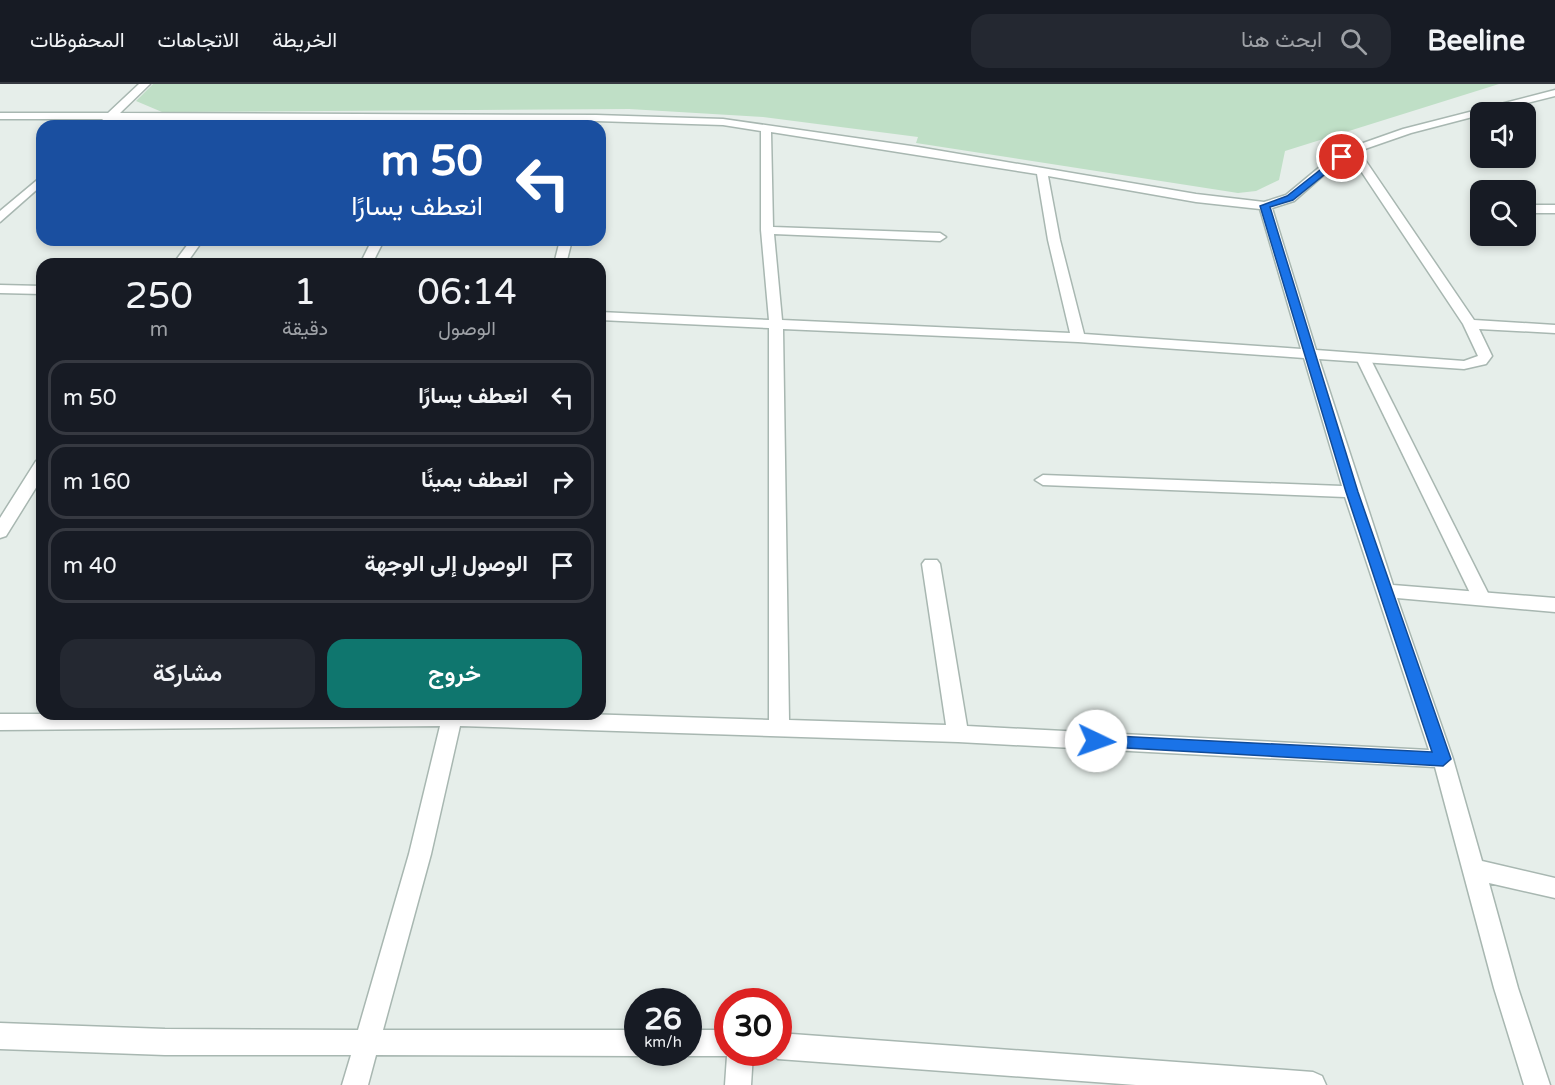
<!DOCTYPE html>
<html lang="ar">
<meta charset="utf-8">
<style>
:root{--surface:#171b24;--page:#242831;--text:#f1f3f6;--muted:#9ea1a6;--line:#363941;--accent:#0f766e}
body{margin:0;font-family:"Varela Round",Vazirmatn,sans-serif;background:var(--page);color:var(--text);direction:rtl;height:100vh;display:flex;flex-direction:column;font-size:22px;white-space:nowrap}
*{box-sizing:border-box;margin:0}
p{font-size:20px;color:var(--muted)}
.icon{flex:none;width:33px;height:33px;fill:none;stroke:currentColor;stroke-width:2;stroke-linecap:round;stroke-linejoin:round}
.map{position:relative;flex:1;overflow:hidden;direction:ltr}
.panel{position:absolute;left:36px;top:174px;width:570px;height:462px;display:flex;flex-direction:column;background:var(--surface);border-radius:18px;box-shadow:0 3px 9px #0003;direction:rtl}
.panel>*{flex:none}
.top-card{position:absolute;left:36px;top:36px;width:570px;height:126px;border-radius:18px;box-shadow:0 3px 9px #0003;direction:rtl;background:#1a4fa0;color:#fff;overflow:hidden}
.tools{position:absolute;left:1470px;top:18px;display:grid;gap:12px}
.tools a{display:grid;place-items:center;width:66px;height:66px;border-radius:12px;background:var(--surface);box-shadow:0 3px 9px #0003;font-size:30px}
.speed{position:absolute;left:624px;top:904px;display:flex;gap:12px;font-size:30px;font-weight:700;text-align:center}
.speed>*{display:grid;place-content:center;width:78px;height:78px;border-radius:50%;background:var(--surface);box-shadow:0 3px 9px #0003;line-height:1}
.speed small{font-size:15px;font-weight:400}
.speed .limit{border:9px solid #d22;background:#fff;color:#111}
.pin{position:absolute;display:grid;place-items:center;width:51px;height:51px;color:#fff;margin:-26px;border:3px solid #fff;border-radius:50%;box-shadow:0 2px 6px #0007}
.me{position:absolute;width:66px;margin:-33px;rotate:93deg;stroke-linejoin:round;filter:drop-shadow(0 0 4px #0008)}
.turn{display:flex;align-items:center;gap:21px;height:126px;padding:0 24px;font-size:27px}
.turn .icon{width:78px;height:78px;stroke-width:2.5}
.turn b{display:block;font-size:42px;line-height:51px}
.eta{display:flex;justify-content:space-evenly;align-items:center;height:102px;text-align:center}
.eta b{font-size:36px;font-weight:600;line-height:42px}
.button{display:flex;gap:12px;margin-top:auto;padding:12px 24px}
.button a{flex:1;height:69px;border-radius:18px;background:var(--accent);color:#fff;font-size:24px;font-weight:600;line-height:69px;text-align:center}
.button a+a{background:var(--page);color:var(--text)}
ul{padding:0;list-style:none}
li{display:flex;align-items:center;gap:18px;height:75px;margin:0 12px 9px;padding:0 12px;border:3px solid var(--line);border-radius:18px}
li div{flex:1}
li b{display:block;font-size:22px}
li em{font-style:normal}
header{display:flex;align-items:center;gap:36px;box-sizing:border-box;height:84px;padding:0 30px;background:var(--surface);border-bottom:2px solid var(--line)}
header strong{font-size:28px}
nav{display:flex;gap:33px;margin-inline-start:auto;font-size:21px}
.search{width:420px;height:54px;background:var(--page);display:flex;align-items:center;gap:15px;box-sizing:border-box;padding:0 21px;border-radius:18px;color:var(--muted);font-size:22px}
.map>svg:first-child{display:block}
</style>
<header>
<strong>Beeline</strong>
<div class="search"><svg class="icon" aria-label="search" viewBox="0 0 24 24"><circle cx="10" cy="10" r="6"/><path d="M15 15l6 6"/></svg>ابحث هنا</div>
<nav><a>الخريطة</a><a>الاتجاهات</a><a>المحفوظات</a></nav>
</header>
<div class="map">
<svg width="1555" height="1001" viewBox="0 0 1555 1001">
<rect width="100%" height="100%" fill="#e6eeea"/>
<path fill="#bfdfc6" d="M153 0H1499L1285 67 1279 96 1256 107 1238 109 916 59 918 53 763 33 629 25 162 28 136 17Z"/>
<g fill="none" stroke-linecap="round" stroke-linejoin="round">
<defs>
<path id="service" d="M1363 270 1370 274 1491 515 1488 520H1476L1473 515 1356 274Z"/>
<path id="minor" d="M139 0H150L120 29 596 31 723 35 918 63 1196 110 1264 118 1286 111 1327 77 1349 64 1403 45 1555 6V12L1491 28H1480V31L1411 49 1359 67 1474 236 1555 241V249L1479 245 1492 272 1486 280 1464 285 1319 275 1393 501 1555 514V528L1397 514 1453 675 1482 777 1555 794V814L1489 799 1518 904 1550 1001H1524L1494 904 1435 683 958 658 460 642 431 770 383 946H638V969H644L638 972 376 971 368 1001H342L351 971H165L0 965V939L165 945 358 946 409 770 440 642 0 646V630H584L769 636V244L600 236V228L769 236 761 146V47L723 41 596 37 114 36 107 39 102 35H0V29H108ZM771 48 1037 90 1048 156 1070 249 782 236 774 150 940 157 946 153 940 149 773 143ZM1351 72 1463 240 1478 272 1464 277 1316 266 1272 124 1294 117 1335 81ZM1048 92 1196 118 1260 125 1301 265 1084 250 1060 156ZM783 245 1078 258 1304 274 1342 402 1043 391 1035 396 1043 401 1345 413 1429 666 967 642 940 480 937 476H925L922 480 946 641 789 636Z
M42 92V101L0 138V127Z
M1526 121H1555V129H1526Z
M191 156H203L186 180H173Z
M372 156H384L372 180H360Z
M560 156H572L566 180H554Z
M0 201 42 202V210L0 209Z
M42 376V394L6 452 0 454V434L36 377Z
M688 946H728V969H753L751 1001H725L727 972H688L682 969H688Z
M778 949 1313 988 1322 992 1326 1001H1136L778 975 768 969H778Z"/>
</defs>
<use href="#service" stroke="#a8b7b1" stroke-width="3"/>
<use href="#minor" stroke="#a8b7b1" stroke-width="3"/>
<use href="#service" fill="#fff" fill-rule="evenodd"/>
<use href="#minor" fill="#fff" fill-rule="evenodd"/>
</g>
<path fill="#1a73e8" stroke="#114b97" stroke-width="1.5" d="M1339 71 1346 73 1293 116 1270 123 1358 408 1451 675 1443 682 1091 662 1088 657 1091 653 1096 651 1432 668 1346 408 1260 122 1287 112Z"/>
</svg>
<div class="tools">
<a><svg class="icon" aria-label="sound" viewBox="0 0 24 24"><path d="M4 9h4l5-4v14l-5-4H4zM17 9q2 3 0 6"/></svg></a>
<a><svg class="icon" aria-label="search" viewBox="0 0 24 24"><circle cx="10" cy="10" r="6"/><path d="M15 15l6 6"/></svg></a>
</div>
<div class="speed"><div>26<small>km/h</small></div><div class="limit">30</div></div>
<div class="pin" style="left:1342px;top:73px;background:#d93025"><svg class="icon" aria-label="arrive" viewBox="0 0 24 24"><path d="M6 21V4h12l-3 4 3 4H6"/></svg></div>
<svg class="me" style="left:1096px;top:657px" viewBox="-20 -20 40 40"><circle r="19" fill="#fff"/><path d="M0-13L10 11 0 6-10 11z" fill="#1a73e8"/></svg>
<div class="top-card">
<div class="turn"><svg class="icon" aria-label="left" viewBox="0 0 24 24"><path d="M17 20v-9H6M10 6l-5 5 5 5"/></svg><div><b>50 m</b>انعطف يسارًا</div></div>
</div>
<section class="panel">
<div class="eta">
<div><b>06:14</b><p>الوصول</p></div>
<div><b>1</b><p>دقيقة</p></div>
<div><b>250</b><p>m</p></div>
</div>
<ul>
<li><svg class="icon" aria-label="left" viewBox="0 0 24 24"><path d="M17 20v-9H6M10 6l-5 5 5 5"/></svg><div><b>انعطف يسارًا</b></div><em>50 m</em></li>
<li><svg class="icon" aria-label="right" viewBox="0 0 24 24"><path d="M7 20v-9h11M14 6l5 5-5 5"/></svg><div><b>انعطف يمينًا</b></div><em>160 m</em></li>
<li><svg class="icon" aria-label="arrive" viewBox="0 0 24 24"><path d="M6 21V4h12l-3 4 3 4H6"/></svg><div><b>الوصول إلى الوجهة</b></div><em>40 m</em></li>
</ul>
<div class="button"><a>خروج</a><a>مشاركة</a></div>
</section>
</div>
